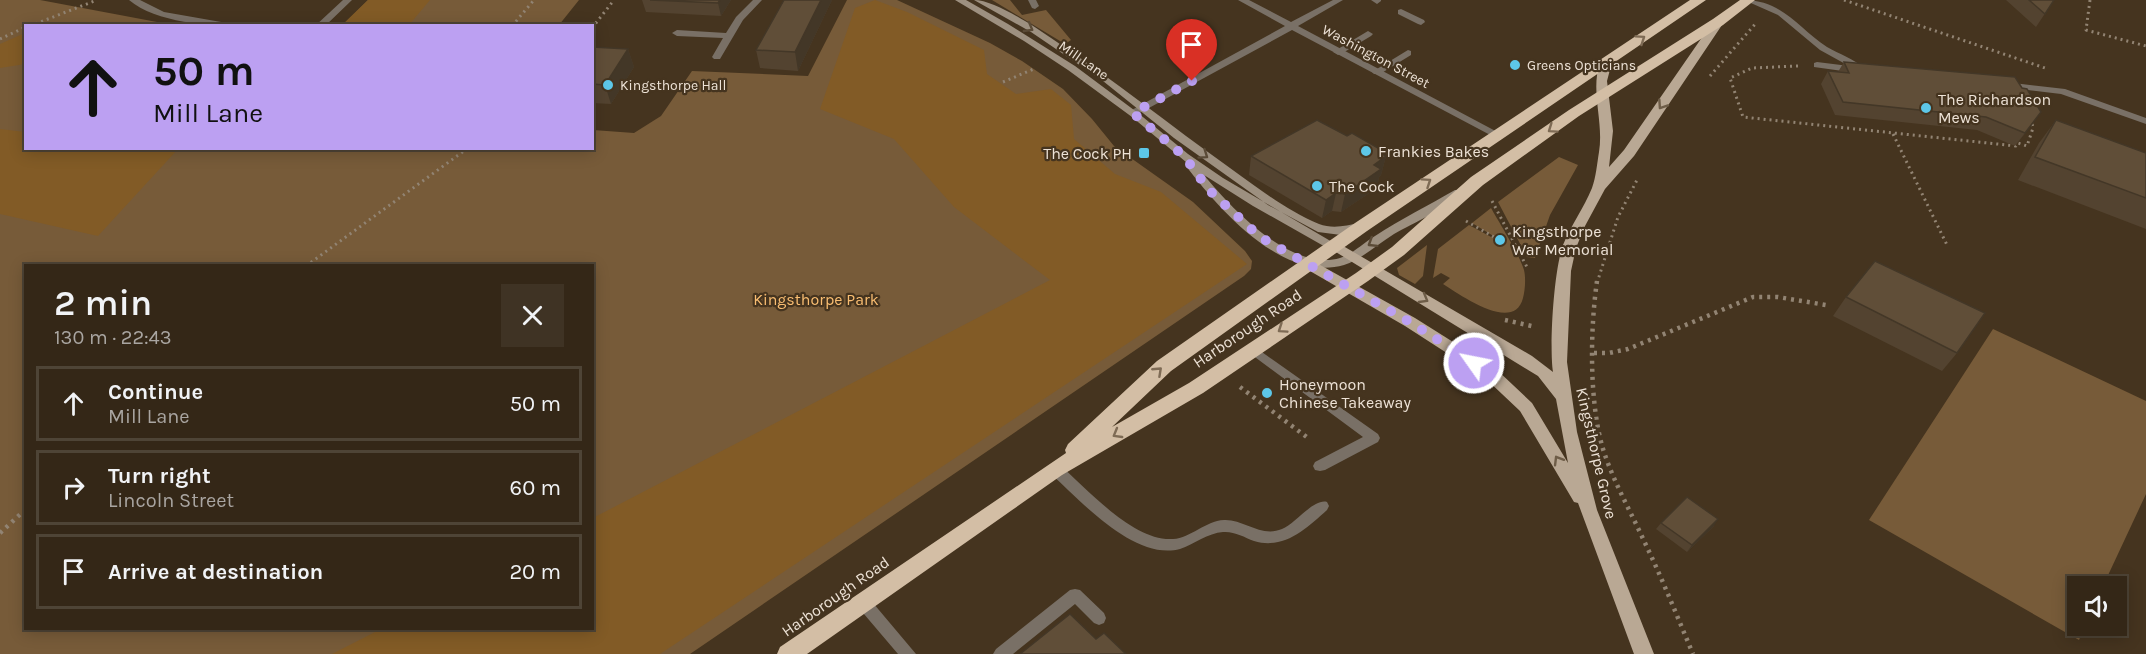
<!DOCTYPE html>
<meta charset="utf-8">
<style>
:root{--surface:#342717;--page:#3f3324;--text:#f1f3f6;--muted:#a9a5a1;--line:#4e4436}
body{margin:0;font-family:Karla,sans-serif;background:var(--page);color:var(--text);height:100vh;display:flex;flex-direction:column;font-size:22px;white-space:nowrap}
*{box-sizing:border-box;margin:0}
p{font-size:20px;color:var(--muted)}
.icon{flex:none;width:33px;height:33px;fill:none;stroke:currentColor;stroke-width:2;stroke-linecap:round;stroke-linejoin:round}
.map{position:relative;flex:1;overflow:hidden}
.sheet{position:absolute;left:24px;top:264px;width:570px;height:366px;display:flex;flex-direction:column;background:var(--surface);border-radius:0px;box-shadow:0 3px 15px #0003,0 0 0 2px var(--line)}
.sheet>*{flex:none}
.banner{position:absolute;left:24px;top:24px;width:570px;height:126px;border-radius:0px;box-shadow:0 3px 15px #0003,0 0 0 2px var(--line);background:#bca0f2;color:#111;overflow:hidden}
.fabs{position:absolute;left:2067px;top:576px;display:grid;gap:12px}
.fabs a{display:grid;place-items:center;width:60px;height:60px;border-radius:0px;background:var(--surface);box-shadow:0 3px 15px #0003,0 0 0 2px var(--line);font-size:30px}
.pin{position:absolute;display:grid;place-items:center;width:51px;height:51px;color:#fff;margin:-62px -26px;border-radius:50% 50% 50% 0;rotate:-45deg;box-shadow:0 0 6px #0007}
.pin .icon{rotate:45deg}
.me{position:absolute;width:66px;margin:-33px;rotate:303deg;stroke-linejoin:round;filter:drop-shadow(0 0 4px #0008)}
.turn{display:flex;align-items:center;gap:21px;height:126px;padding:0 30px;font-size:27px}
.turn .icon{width:78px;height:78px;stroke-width:2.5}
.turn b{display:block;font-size:42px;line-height:51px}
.round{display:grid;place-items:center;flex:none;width:63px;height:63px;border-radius:0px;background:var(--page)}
.summary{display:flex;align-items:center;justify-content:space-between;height:102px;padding:0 30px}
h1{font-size:36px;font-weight:600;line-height:45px}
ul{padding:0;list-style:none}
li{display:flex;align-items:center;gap:18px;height:75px;margin:0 12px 9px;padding:0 18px;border:3px solid var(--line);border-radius:0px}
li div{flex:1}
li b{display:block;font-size:22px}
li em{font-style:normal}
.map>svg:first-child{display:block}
</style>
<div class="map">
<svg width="2146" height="654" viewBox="0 0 2146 654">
<rect width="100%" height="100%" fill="#45341f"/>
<path fill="#775b39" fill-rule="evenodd" d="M0 0H40L173 25 26 26V148H592L593 130 634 133 661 116 692 71 808 76 847 0H897L990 43 1022 61 1063 89 1092 119 1114 146 1193 202 1245 251 1252 261 1251 269 1244 276 690 654H0ZM26 266H592V628H26Z
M368 0H579L559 25 342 26Z
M992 0H1010L1022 15 1046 10 1071 40 1065 44Z
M1559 157 1578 165 1550 215 1535 258 1527 257 1498 202Z
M1491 208C1499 222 1520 256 1524 270 1526 278 1525 291 1523 298 1514 334 1459 294 1443 284L1450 278 1441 273 1433 278 1438 249 1469 225 1493 238 1495 237 1472 223Z
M1427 245 1423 276 1415 284 1399 275 1397 268Z
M1993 329 2146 401V494L2103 586H2078V626H2085L2079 640 1869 520Z"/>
<path fill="#825b26" d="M368 0H430L409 25H342Z
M875 0 907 12 984 50 987 74 1016 94 1051 89 1071 105 1074 139 1115 174 1161 192 1247 264 660 654H332L381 629 592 628 593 518 1050 280 954 207 894 139 820 109 855 8Z
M25 33V64L0 68V44Z
M0 129 25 132 26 148 178 149 98 236 0 214Z"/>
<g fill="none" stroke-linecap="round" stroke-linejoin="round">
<path stroke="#928473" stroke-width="3" stroke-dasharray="2 4" stroke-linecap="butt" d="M1844 0 2045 68
M2090 0 2086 30 2146 46
M30 26 97 0
M512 26 534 0
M592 28 614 0
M0 39 26 27
M1798 66 1752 68 1730 78 1743 117 2016 146 2018 143 2027 146 2033 128 2031 119
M1710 76 1756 23
M1003 82 1036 68
M1893 134 1947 245
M1492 201 1528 269
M1466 221 1494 237
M306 266 468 148
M1597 283 1618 217 1637 180"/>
<path stroke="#928473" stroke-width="4.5" stroke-dasharray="3 5" stroke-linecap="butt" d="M1597 281C1590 330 1589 402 1603 449 1613 481 1630 510 1644 541 1662 578 1677 616 1693 654
M1505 320 1536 327
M1594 353H1609L1628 349 1753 297H1778L1826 305
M1240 387 1308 438
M0 533 26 509"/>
<path fill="#797066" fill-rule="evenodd" d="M343 0H352L325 26H315Z
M1371 0H1381V1L1377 4Z
M1744 0C1782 0 1798 28 1827 47 1839 54 1854 59 1864 68L1857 73 1814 67V63L1817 62 1849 66 1820 50 1778 15Z
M1401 9 1424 20 1425 22 1421 25 1418 24 1398 14V10Z
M1368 31 1373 34 1371 36 1341 54 1338 55 1333 52Z
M1408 50 1411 51V55L1380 74H1374L1372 72Z
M2005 82 2065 89 2146 118V124L2061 94 2002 87V83Z
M1252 345 1378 434 1380 438 1378 442 1325 470 1320 471 1315 470 1313 466 1315 462 1363 437 1248 352 1246 349Z
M1055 464 1060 465C1087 489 1134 542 1173 539 1191 538 1205 521 1224 520 1244 519 1261 538 1282 529 1295 524 1314 498 1327 502L1329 506 1327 510C1306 529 1284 550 1254 541 1244 537 1234 531 1223 532 1208 533 1194 544 1180 549 1134 561 1081 501 1050 473L1048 469 1050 465Z
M1075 589 1080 590 1104 613 1106 618 1104 623 1099 625 1094 623 1075 604 1013 654H993L996 649 1070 590Z"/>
<path fill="#797066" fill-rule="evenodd" d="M129 0H140L164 12 244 26C210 26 156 23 129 0Z
M753 0H762L743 20 720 59H714L712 57 723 38 677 36 672 33 677 30 726 33 736 17Z
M1028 0H1036L1039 6 1035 9 1032 8Z
M1238 0H1249L1291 22 1333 0H1343L1298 26 1503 135 1502 137H1494L1292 30 1136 115H1130V111L1285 26Z
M863 595 868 597 916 654H898L858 607 856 602 858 597Z"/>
<path fill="#9d9080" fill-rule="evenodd" d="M955 0H966L1008 24 1075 66 1138 113 1188 154 1223 178 1339 246 1333 250 1329 249 1253 206 1204 175C1232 209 1291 272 1340 258 1353 254 1363 243 1375 236 1401 219 1429 205 1455 190H1463L1464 192C1452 205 1412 224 1394 234 1378 244 1362 259 1344 265 1283 283 1219 209 1186 166V162L1132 117 1068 70 1024 41Z
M974 0C995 0 1035 27 1054 40 1114 80 1171 126 1230 168 1258 188 1287 211 1319 224 1332 229 1346 226 1359 223L1365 227 1363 230 1341 235 1318 232 1268 205 1174 138 1103 81 1031 32Z"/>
<path fill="#b9a894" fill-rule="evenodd" d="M1718 19 1724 22 1634 156 1605 189 1585 226 1576 248 1571 271 1567 362 1577 432 1597 510 1654 654H1634L1578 503 1574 502 1520 411 1484 377 1405 326 1303 267 1301 264 1308 259 1313 261 1415 318 1496 369 1532 403 1568 463 1556 399 1538 376 1326 246 1333 241 1338 243 1532 356 1553 372C1549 346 1554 269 1563 245 1571 225 1584 208 1592 188 1596 177 1597 164 1599 152 1604 121 1590 92 1600 62L1606 58 1612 62 1607 81 1613 131 1609 167 1624 150 1714 20Z"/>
<path fill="#d3bea5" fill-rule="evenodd" d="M1690 0H1706L1367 231 1171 371 1112 427 1189 383 1356 273 1392 247 1471 177 1569 110 1713 19 1740 0H1755L1723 25 1579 116 1483 185 1404 255 1368 281 1203 393 1062 475 807 654H777L780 647 1066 453 1065 450 1068 444 1157 361 1355 223Z"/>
</g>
<path fill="#534330" d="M642 0H731L721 16 646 12Z
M832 0 798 71 760 68 756 50Z
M2006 0H2054L2036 27Z
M592 47 628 49 634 67 611 104 592 103Z
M1844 62 2031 126 2015 146 1977 130 1835 115 1821 84 1828 71 1838 72Z
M2056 120 2146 153V229L2018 180 2039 143Z
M1347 136 1386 156 1381 175 1379 177 1377 188 1341 212 1332 211 1322 218 1249 175 1251 156Z
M1846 297 1957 353 1942 371 1833 316Z
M1661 523 1714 526 1687 552 1656 529Z"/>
<path fill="#433727" d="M720 0H731L721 16 718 3Z
M821 0H832L798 71 795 52Z
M628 49 634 67 611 104 605 85Z
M2041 112 2031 126 2015 146 2025 133Z
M1385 152 1384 158 1386 156 1381 175 1379 177 1377 188 1341 212 1345 194 1374 165 1382 154Z
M1336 193 1332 211 1322 218 1326 200Z
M1718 519 1714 526 1687 552 1692 545Z"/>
<path fill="#604e38" stroke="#433727" stroke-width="1.5" d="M650 0H720L718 3Z
M784 0H821L795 52 756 50Z
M2029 0H2054L2045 14Z
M592 47 628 49 605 85 592 84Z
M1844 62 2015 77 2022 88 2027 89 2041 112 2025 133 1986 117 1843 102 1828 71 1849 73Z
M1317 120 1347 136 1352 133 1385 152 1382 154 1386 156 1374 165 1381 169 1345 194 1336 193 1326 200 1251 156Z
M2056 120 2146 153V198L2035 157Z
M1875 261 1985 313 1957 353 1846 297Z
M1687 497 1718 519 1692 545 1661 523Z
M1070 614 1096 639 1104 633 1126 654H1020Z"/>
<defs><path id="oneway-chevron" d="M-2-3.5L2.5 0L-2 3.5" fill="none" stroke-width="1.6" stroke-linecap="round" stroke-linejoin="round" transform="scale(1.5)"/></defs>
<g stroke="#5b4b37">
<use href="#oneway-chevron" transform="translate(1029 28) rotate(30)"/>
<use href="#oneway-chevron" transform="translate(1204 155) rotate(35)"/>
<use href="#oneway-chevron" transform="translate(1372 243) rotate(148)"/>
</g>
<g stroke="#7e6b55">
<use href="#oneway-chevron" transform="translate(1641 39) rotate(-34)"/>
<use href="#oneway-chevron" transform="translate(1552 129) rotate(145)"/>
<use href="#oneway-chevron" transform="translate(1427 182) rotate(-34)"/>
<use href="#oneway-chevron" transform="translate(1282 329) rotate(146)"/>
<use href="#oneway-chevron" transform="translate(1158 371) rotate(-43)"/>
<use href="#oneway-chevron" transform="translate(1117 434) rotate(150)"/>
</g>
<g stroke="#6e5d48">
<use href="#oneway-chevron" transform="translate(1662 105) rotate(124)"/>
<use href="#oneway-chevron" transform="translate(1424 299) rotate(30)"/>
<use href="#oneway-chevron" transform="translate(1558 460) rotate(-121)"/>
</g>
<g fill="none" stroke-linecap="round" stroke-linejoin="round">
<path stroke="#bca0f2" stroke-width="10" stroke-dasharray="0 18" d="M1192 81 1133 113 1184 156 1209 190 1260 237 1410 322 1474 363"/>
</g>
<g fill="#5dc7e8" stroke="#45341f" stroke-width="2">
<circle cx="1515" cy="65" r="6"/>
<circle cx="608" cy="85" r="6"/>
<circle cx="1926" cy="108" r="6"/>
<circle cx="1366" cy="151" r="6"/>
<rect x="1138" y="147" width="12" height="12" rx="3"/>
<circle cx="1317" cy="186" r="6"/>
<circle cx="1500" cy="240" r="6"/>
<circle cx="1267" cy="393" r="6"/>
</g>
<g text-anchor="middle" stroke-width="4.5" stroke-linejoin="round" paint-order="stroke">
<g font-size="14" fill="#ede2d6" stroke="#45341f">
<text transform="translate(1376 56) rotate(28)" y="5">Washington Street</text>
<text transform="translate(1084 60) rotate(35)" y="5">Mill Lane</text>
</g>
<g font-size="14" fill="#ede2d6" stroke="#45341f" text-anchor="start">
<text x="1527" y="70">Greens Opticians</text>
<text x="620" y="90">Kingsthorpe Hall</text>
</g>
<g font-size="16" fill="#ede2d6" stroke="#45341f" text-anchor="start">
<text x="1938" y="105">The Richardson<tspan x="1938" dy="18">Mews</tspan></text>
<text x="1378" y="157">Frankies Bakes</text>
<text x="1132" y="159" text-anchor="end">The Cock PH</text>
<text x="1329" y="192">The Cock</text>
<text x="1512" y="237">Kingsthorpe<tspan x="1512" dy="18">War Memorial</tspan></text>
<text x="1279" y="390">Honeymoon<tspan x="1279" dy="18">Chinese Takeaway</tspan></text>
</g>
<g font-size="16" fill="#fabe72" stroke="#45341f">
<text x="816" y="305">Kingsthorpe Park</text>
</g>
<g font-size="16" fill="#ede2d6" stroke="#45341f">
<text transform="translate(1247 328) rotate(-34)" y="6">Harborough Road</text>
<text transform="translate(1597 453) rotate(77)" y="6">Kingsthorpe Grove</text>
<text transform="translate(835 596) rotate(-35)" y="6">Harborough Road</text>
</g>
</g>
</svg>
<div class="fabs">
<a><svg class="icon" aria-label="sound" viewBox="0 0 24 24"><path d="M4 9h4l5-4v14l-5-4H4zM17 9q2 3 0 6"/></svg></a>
</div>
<div class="pin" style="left:1192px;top:81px;background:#d93025"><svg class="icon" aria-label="arrive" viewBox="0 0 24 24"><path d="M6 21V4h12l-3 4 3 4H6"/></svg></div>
<svg class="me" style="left:1474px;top:363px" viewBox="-20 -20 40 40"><circle r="17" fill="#bca0f2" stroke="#fff" stroke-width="3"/><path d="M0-11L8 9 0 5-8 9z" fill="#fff"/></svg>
<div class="banner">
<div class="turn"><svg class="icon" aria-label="ahead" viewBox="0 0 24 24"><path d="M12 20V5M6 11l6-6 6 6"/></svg><div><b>50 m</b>Mill Lane</div></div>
</div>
<section class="sheet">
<div class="summary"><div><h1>2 min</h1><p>130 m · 22:43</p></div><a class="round"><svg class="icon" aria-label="close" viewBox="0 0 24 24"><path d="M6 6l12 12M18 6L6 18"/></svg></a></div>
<ul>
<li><svg class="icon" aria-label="ahead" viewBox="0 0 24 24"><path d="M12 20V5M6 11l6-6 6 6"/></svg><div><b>Continue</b><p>Mill Lane</p></div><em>50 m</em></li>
<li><svg class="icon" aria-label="right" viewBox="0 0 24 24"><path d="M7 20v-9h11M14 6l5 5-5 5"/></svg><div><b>Turn right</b><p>Lincoln Street</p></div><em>60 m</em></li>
<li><svg class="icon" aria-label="arrive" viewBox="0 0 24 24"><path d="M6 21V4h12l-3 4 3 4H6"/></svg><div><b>Arrive at destination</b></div><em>20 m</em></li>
</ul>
</section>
</div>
